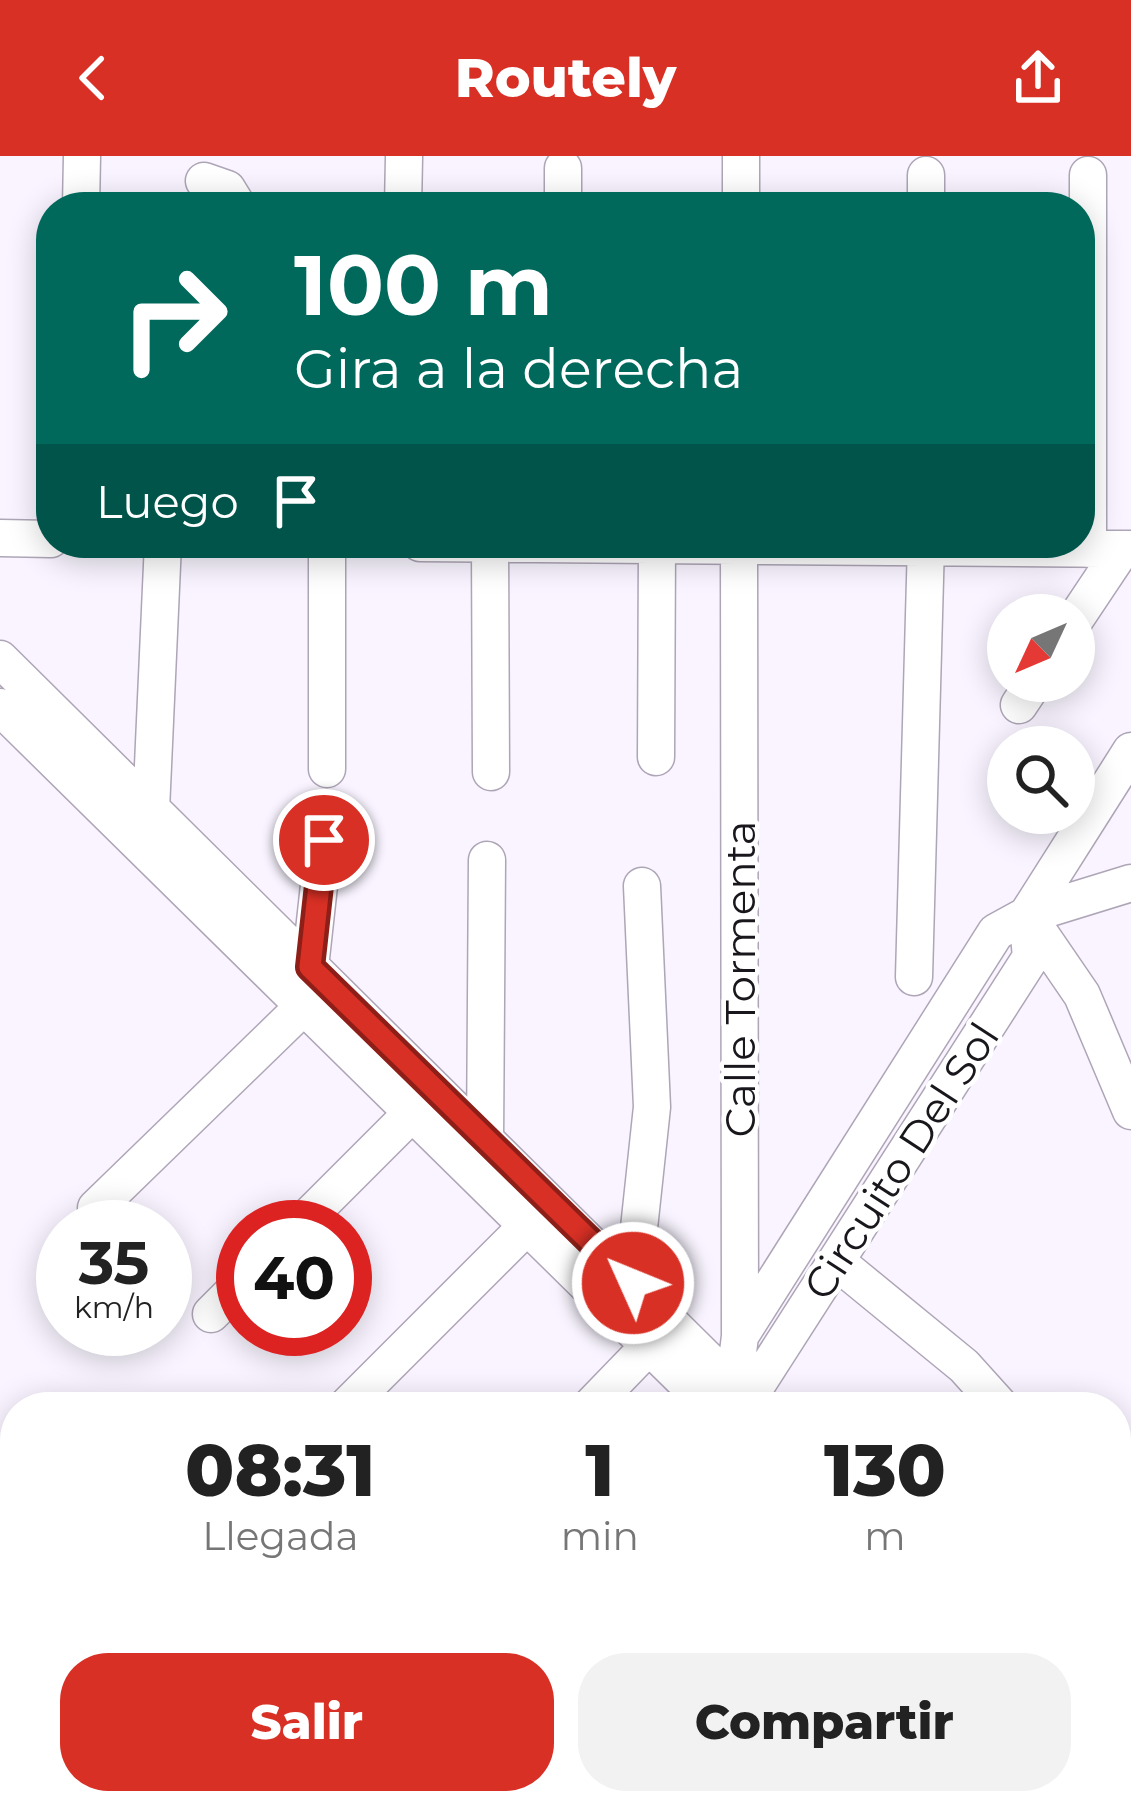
<!DOCTYPE html>
<html lang="es">
<style>
:root{--surface:#fff;--page:#f2f2f2;--text:#222;--muted:#767676;--accent:#d93025}
body{margin:0;font-family:Montserrat,sans-serif;background:var(--page);color:var(--text);height:100vh;display:flex;flex-direction:column;font-size:45px;white-space:nowrap}
*{box-sizing:border-box;margin:0}
p{font-size:39px;color:var(--muted)}
.icon{flex:none;width:66px;height:66px;fill:none;stroke:currentColor;stroke-width:2;stroke-linecap:round;stroke-linejoin:round}
.map{position:relative;flex:1;overflow:hidden}
.sheet{position:absolute;left:0px;top:1236px;width:1131px;height:423px;display:flex;flex-direction:column;background:var(--surface);border-radius:48px 48px 0 0;box-shadow:0 6px 30px #0003}
.sheet>*{flex:none}
.hud{position:absolute;left:36px;top:36px;width:1059px;height:366px;border-radius:48px;box-shadow:0 6px 30px #0003;background:#00695c;color:#fff;overflow:hidden}
.needle{width:78px;rotate:226deg}
.buttons{position:absolute;left:987px;top:438px;display:grid;gap:24px}
.buttons a{display:grid;place-items:center;width:108px;height:108px;border-radius:50%;background:var(--surface);box-shadow:0 6px 30px #0003;font-size:60px}
.speed{position:absolute;left:36px;top:1044px;display:flex;gap:24px;font-size:60px;font-weight:700;text-align:center}
.speed>*{display:grid;place-content:center;width:156px;height:156px;border-radius:50%;background:var(--surface);box-shadow:0 6px 30px #0003;line-height:1}
.speed small{font-size:30px;font-weight:400}
.speed .limit{border:18px solid #d22;background:#fff;color:#111}
.pin{position:absolute;display:grid;place-items:center;width:102px;height:102px;color:#fff;margin:-51px;border:6px solid #fff;border-radius:50%;box-shadow:0 3px 12px #0007}
.me{position:absolute;width:132px;margin:-66px;rotate:314deg;stroke-linejoin:round;filter:drop-shadow(0 0 9px #0008)}
.turn{display:flex;align-items:center;gap:42px;height:252px;padding:0 60px;font-size:54px}
.turn .icon{width:156px;height:156px;stroke-width:2.5}
.turn b{display:block;font-size:84px;line-height:102px}
.then{display:flex;align-items:center;height:114px;padding:0 60px;background:#0003;gap:24px;font-size:45px}
.eta{display:flex;justify-content:space-evenly;align-items:center;height:204px;text-align:center}
.eta b{font-size:72px;font-weight:800;line-height:84px}
.cta{display:flex;gap:24px;margin-top:auto;padding:24px 60px}
.cta a{flex:1;height:138px;border-radius:48px;background:var(--accent);color:#fff;font-size:48px;font-weight:800;line-height:138px;text-align:center}
.cta a+a{background:var(--page);color:var(--text)}
header{display:flex;justify-content:space-between;align-items:center;height:156px;padding:0 60px;background:var(--accent);color:#fff;font-size:54px;font-weight:800}
.map>svg:first-child{display:block}
</style>
<header><svg class="icon" aria-label="back" viewBox="0 0 24 24"><path d="M15 5l-7 7 7 7"/></svg>Routely<svg class="icon" aria-label="share" viewBox="0 0 24 24"><path d="M12 15V3M7 8l5-5 5 5M5 13v7h14v-7"/></svg></header>
<div class="map">
<svg width="1131" height="1657" viewBox="0 0 1131 1657">
<rect width="100%" height="100%" fill="#f9f4ff"/>
<g fill="none" stroke-linecap="round" stroke-linejoin="round">
<defs>
<path id="minor" d="M926 19V51
M1088 19V393
M204 25 227 33 238 51
M81 51 82 0
M403 51 404 1
M563 51V12
M741 51V0
M0 382 51 383
M327 387V613
M420 387 1131 393
M490 387 491 616
M1074 465 1122 393
M0 503 755 1251
M1019 549 1035 525
M0 551 711 1251
M656 601 657 389
M151 654 163 387
M1027 759 1131 727
M1030 763 1082 839 1131 955
M310 811 324 684
M914 821 926 387
M485 984 487 704
M96 1052 304 850
M298 1071 412 957
M837 1106 964 1210 1001 1251
M633 1128 652 951 642 730
M211 1158 243 1126
M740 1180 996 776 1027 759 1131 595
M724 1240 734 1229 740 1180 739 387
M747 1244 1031 801 1027 759
M346 1251 527 1070
M590 1251 649 1190
M1116 1378 1131 1394
M0 1499 15 1501
M1116 1601 1131 1616
M464 1644 488 1657
M861 1657 873 1644
M1088 1657 1101 1644"/>
</defs>
<use href="#minor" stroke="#aea5b7" stroke-width="39"/>
<use href="#minor" stroke="#fff" stroke-width="36"/>
</g>
<g fill="none" stroke-linecap="round" stroke-linejoin="round">
<defs>
<path id="route" d="M324 684 310 811 633 1127"/>
</defs>
<use href="#route" stroke="#8d1f18" stroke-width="30"/>
<use href="#route" stroke="#d93025" stroke-width="21"/>
</g>
<g text-anchor="middle" stroke-width="9" stroke-linejoin="round" paint-order="stroke">
<g font-size="42" fill="#19161c" stroke="#fff">
<text transform="translate(740 823) rotate(-90)" y="15">Calle Tormenta</text>
<text transform="translate(901 1005) rotate(-57)" y="15">Circuito Del Sol</text>
</g>
</g>
</svg>
<div class="buttons">
<a><svg class="needle" viewBox="-14 -14 28 28"><path d="M0-13l5 13h-10z" fill="#e53935"/><path d="M0 13l5-13h-10z" fill="#767676"/></svg></a>
<a><svg class="icon" aria-label="search" viewBox="0 0 24 24"><circle cx="10" cy="10" r="6"/><path d="M15 15l6 6"/></svg></a>
</div>
<div class="speed"><div>35<small>km/h</small></div><div class="limit">40</div></div>
<div class="pin" style="left:324px;top:684px;background:#d93025"><svg class="icon" aria-label="arrive" viewBox="0 0 24 24"><path d="M6 21V4h12l-3 4 3 4H6"/></svg></div>
<svg class="me" style="left:633px;top:1127px" viewBox="-20 -20 40 40"><circle r="17" fill="#d93025" stroke="#fff" stroke-width="3"/><path d="M0-11L8 9 0 5-8 9z" fill="#fff"/></svg>
<div class="hud">
<div class="turn"><svg class="icon" aria-label="right" viewBox="0 0 24 24"><path d="M7 20v-9h11M14 6l5 5-5 5"/></svg><div><b>100 m</b>Gira a la derecha</div></div>
<div class="then">Luego<svg class="icon" aria-label="arrive" viewBox="0 0 24 24"><path d="M6 21V4h12l-3 4 3 4H6"/></svg></div>
</div>
<section class="sheet">
<div class="eta">
<div><b>08:31</b><p>Llegada</p></div>
<div><b>1</b><p>min</p></div>
<div><b>130</b><p>m</p></div>
</div>
<div class="cta"><a>Salir</a><a>Compartir</a></div>
</section>
</div>
